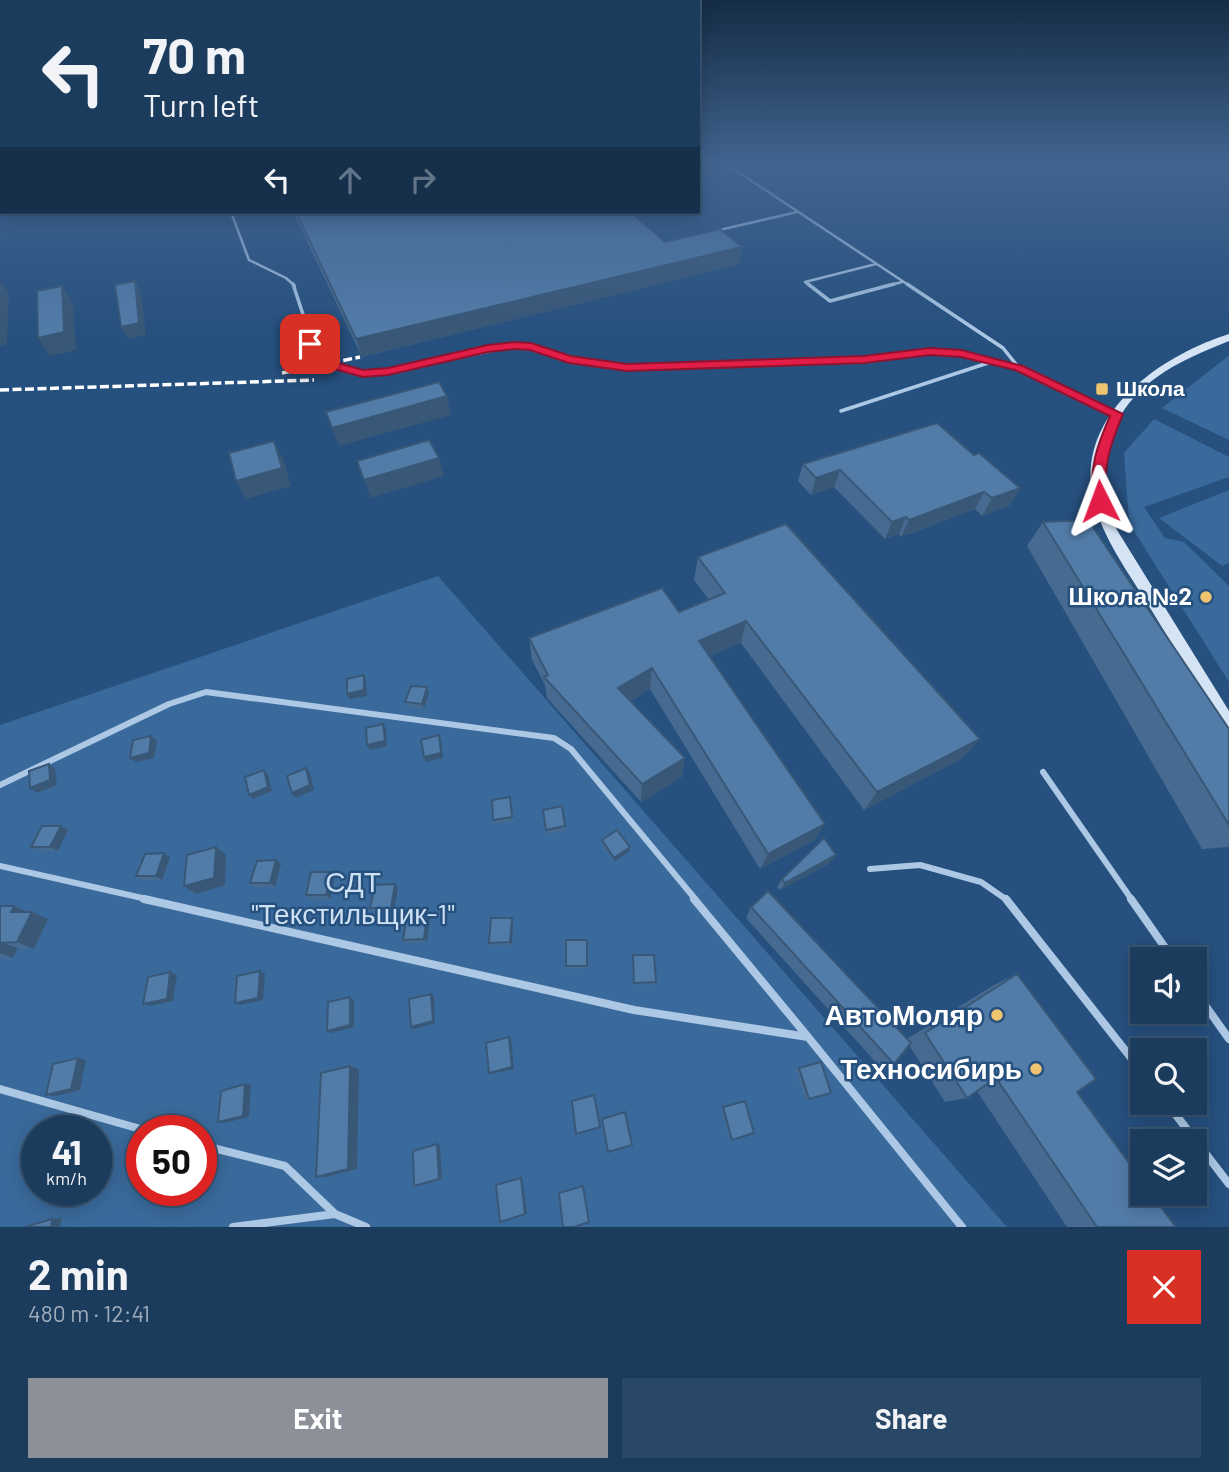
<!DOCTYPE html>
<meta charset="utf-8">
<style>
:root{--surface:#1c3c5e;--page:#294767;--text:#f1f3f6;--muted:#a0adbc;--line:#3a5673;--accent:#8c9099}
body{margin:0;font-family:Barlow,sans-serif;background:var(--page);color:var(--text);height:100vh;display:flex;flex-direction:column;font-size:26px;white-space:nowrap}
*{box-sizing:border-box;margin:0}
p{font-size:23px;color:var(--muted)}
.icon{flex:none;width:38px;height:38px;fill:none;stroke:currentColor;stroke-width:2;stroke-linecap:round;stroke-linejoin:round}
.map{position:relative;height:1227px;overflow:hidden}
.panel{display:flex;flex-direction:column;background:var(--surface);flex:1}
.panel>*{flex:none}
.hud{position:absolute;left:0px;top:0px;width:700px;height:214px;box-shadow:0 4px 18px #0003,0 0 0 2px var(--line);background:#1c3c5e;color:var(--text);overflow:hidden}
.buttons{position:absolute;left:1130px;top:947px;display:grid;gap:14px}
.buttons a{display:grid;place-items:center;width:77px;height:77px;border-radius:0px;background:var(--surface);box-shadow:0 4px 18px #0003,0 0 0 2px var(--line);font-size:35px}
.speed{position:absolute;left:21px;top:1115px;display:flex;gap:14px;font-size:35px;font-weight:700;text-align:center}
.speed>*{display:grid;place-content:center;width:91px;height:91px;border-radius:50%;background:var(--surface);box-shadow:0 4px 18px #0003,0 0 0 2px var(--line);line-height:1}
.speed small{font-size:18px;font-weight:400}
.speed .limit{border:10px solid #d22;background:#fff;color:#111}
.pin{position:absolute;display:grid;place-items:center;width:60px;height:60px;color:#fff;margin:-30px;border-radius:14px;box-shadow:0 4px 10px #0006}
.me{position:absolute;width:77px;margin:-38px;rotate:357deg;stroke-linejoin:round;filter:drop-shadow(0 0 5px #0008)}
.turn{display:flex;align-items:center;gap:24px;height:147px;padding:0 28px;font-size:32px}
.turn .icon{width:91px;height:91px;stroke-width:2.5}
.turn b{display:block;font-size:49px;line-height:60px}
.lanes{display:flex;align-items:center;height:66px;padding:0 28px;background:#0003;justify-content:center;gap:35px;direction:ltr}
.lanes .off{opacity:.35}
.round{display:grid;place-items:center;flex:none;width:74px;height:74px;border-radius:0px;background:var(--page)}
.summary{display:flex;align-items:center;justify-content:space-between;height:119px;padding:0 28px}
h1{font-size:42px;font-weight:700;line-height:52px}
.button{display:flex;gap:14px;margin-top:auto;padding:14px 28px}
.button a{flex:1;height:80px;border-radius:0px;background:var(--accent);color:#fff;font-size:28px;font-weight:700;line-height:80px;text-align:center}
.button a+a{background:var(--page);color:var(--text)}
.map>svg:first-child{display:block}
</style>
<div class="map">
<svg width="1229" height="1227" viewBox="0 0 1229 1227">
<rect width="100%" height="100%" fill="#26507e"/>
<path fill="#3a6a9b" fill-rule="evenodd" d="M1229 356V440L1162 408 1227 357Z
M1154 419 1229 457V477L1144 507 1165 538 1184 542 1229 586V682L1129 523 1124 453Z
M1229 490V563L1222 566 1159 518Z
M438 576 1007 1227H0V725ZM37 1130H96V1190H37ZM142 1130H201V1190H142Z"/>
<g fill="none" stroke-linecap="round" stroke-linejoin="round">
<path stroke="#acc8e5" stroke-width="2.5" d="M723 162 910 286
M231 212 249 260 286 278 295 286
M715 231 797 212
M810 286 805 282 876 264
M887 286 902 282"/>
<path stroke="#acc8e5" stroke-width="3.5" d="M293 284 316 354 346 371 363 373 388 372 514 346 627 368 864 359 948 352 1019 368 1117 414
M808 284 830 301 894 284
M907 284 1003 348 1019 368
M841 411 991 362"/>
<path stroke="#acc8e5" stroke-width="6" d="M1043 772 1132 900
M0 785 169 704 206 692 554 738 571 749 696 900
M0 866 151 900
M870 869 920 865 981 882 1007 900"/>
<path stroke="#acc8e5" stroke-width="8" d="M144 899 634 1010 808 1037 962 1227
M694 899 808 1037
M1006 899 1143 1073
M1131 899 1173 959
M1195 991 1229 1039
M0 1089 144 1130
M1166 1102 1229 1184
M201 1145 285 1166 335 1214
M233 1227 335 1214 366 1227"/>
<path fill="#d5e4f5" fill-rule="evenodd" d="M1229 334V341C1205 351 1179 361 1157 377 1104 415 1093 472 1117 530L1229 711V732L1223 730C1200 690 1176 651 1152 611 1131 576 1103 540 1093 499 1075 414 1160 356 1229 334Z"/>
<path stroke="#fff" stroke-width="3.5" stroke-dasharray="9 3.5" stroke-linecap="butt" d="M282 373 360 357
M0 390 314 380"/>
</g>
<path fill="#476b90" d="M293 212H630L665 242 739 264 362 357Z
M974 455 1020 488 1010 505 982 516 975 509 901 537 899 534 885 539 834 487 811 495 798 481 803 464Z
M1043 522 1229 729V847L1202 849 1027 546Z
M698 557 963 758 864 810 741 643 709 656 815 840 760 869 650 689 631 701 682 777 641 802 547 698 545 685 532 660 529 638 679 612 709 600 694 580Z
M427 687 429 693 424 709 408 707 405 702Z
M512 801 513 821 495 824 493 820Z
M562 806 565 831 547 834 543 810Z
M61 826 68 830 58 851H39L31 847Z
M602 840 630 847V851L614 862 602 845Z
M164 853 170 857 162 880H142L136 876Z
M276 860 281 864 275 887H255L250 883Z
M830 863 780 890 777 887 782 879Z
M331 872 335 875 330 899H310L306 895Z
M395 884 398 888 394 911 374 912 370 908Z
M0 906H14L48 919 34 949 18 948 13 958H0Z
M751 907 907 1039 994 985 1017 974 1077 1092 1176 1227H1067L977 1091 967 1098 945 1102 909 1045 894 1064 881 1068 746 918Z
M430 918 427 942 406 943 403 940Z
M512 918 513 921 512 945 491 946 489 943Z
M587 943V968L566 969V966Z
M633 958 656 982 655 984 634 985Z
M799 1068 831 1093 806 1100 796 1070Z
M745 1101 754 1133 730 1140 721 1108Z"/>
<path fill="#395776" d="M742 247 739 264 362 357 356 339Z
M0 280 9 294 7 344 0 346Z
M135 281 141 292 146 335 128 339 121 327Z
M62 286 73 303 76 350 50 356 38 338Z
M447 396 451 415 339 446 332 428Z
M274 441 283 459 291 486 246 499 236 481Z
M439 458 444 476 371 498 364 480Z
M840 470 834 487 811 495 816 478Z
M1020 488 1010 505 982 516 992 498Z
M984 492 975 509 901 537 909 520Z
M906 517 899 534 885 539 892 522Z
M746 621 741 643 695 662 699 641Z
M652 668 650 689 618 709V688Z
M364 675 366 680 367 696 350 699 347 694Z
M427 687 429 693 424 709 422 704Z
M383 724 386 729 387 746 370 750 367 745Z
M439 735 441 740 443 758 426 762 424 757Z
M151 736 157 741 154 758 136 762 130 758Z
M980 739 963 758 864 810 877 792Z
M685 758 682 777 641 802 642 784Z
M49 764 55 769 57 785 37 793 30 788Z
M306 768 310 773 314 790 296 798 292 793Z
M264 770 268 775 272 791 253 799 249 795Z
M825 824 815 840 760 869 768 854Z
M61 826 68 830 58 851 50 847Z
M216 847 226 855 225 885 196 894 184 886Z
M630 847V851L614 862V858Z
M164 853 170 857 162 880 156 876Z
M836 855 830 863 780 890 785 883Z
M276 860 281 864 275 887 270 883Z
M331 872 335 875 330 899 326 895Z
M395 884 398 888 394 911 391 908Z
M14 906 30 913 11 912Z
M32 912 48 919 34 949 17 942Z
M427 914 430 918 427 942 424 939Z
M512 918 513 921 512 945 510 942Z
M0 942 18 948 13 958 0 953Z
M260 971 265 974 263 1000 240 1005 235 1003Z
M170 972 177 975 173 1001 150 1006 143 1004Z
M431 994 434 996 435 1023 414 1029 411 1027Z
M350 997 354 1000V1027L332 1033 327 1031Z
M509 1037 511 1039 514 1069 491 1074 489 1073Z
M78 1058 86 1060 80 1090 56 1096 46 1095Z
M350 1066 359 1069 357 1169 326 1177H316Z
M245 1084 251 1085 249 1117 224 1123 218 1122Z
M437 1144 440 1145 442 1179 417 1186Z
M521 1178H522L527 1213 525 1214Z
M62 1218 60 1227H51L52 1219Z"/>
<path fill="#527ca8" stroke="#395776" stroke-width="2" d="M296 212H630L665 242 720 229 742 247 356 339Z
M135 281 139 323 121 327 115 285Z
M62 286 64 332 38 338 37 291Z
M439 382 447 396 332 428 326 412Z
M937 423 974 455 979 453 1020 488 992 498 984 492 909 520 906 517 892 522 840 470 816 478 803 464Z
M429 440 439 458 364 480 357 461Z
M274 441 282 468 236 481 229 453Z
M1088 520 1229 729V825L1043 522Z
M786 524 980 739 877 792 746 621 699 641 825 824 768 854 652 668 618 688 685 758 642 784 544 677 548 675 529 638 662 588 679 612 725 593 698 557Z
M364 675V690L347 694V679Z
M411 686 427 687 422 704 405 702Z
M383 724 385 741 367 745 366 728Z
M439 735 441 753 424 757 421 740Z
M151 736 149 753 130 758 133 740Z
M49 764 50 780 30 788 29 771Z
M306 768 310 785 292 793 287 776Z
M264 770 268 787 249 795 245 777Z
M510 797 512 817 493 820 492 800Z
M562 806 565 826 546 830 543 810Z
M42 826H61L50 847H31Z
M617 830 630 847 614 858 602 840Z
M824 838 836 855 785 883 782 879Z
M216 847 214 878 184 886 187 855Z
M164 853 156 876H136L145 854Z
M276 860 270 883H250L257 861Z
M311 872H331L326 895H306Z
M395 884 391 908H370L375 885Z
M768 891 911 1043 894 1064 751 907Z
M0 906H14L11 912H32L17 942 0 943Z
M427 914 424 939 403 940 407 915Z
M491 918H512L510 942 489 943Z
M566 940H587V966H566Z
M633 955H654L656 982 634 983Z
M260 971 258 998 235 1003 237 976Z
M170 972 167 999 143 1004 148 977Z
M1017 974 1096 1079 1077 1092 1143 1182V1194H1151L1176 1227H1097L996 1078 967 1098 925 1033Z
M431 994 433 1021 411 1027 409 999Z
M350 997V1025L327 1031 328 1002Z
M509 1037 512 1067 489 1073 486 1043Z
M78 1058 71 1089 46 1095 53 1064Z
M821 1062 831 1093 809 1099 799 1068Z
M350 1066 348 1169 316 1177 321 1073Z
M245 1084 243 1116 218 1122 221 1091Z
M594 1095 600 1127 576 1134 572 1101Z
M745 1101 754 1133 732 1140 723 1107Z
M625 1112 632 1145 608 1152 602 1119Z
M437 1144 439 1179 414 1186 413 1151Z
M521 1178 525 1214 500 1222 496 1185Z
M583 1186 589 1222 574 1227H563L559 1193Z
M52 1219 51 1227H25Z"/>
<linearGradient id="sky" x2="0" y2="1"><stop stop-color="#152c45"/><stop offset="0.49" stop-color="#41648f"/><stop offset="1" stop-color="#41648f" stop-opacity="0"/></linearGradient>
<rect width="1229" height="334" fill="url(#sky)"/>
<path fill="#e11d48" stroke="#92132f" stroke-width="2" d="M307 342H314L320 352 335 362 363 370 388 368 488 345 514 342 531 343 571 356 627 364 864 356 930 348 961 350 1023 366 1123 414C1110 445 1102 468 1107 501L1100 506 1093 501C1089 468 1097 446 1110 416L1015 370 961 357 930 355 864 363 627 371 569 363 530 350 514 349 488 352 388 375 363 377 327 367 312 357Z"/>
<g fill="#eec471" stroke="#26507e" stroke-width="2.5">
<rect x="1095" y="382" width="14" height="14" rx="3.5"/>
<circle cx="1206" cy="597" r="7"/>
<circle cx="997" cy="1015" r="7"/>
<circle cx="1036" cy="1069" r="7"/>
</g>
<g text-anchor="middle" stroke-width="5" stroke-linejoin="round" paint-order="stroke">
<g font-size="21" font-weight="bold" fill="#fff" stroke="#26507e" text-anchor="start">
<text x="1116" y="396">Школа</text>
</g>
<g font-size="24" font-weight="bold" fill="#fff" stroke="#26507e" text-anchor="end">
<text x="1192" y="605">Школа №2</text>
</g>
<g font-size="28" fill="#cee1f4" stroke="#26507e">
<text x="353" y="892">СДТ<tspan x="353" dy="32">"Текстильщик-1"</tspan></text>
</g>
<g font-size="28" font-weight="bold" fill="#fff" stroke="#26507e" text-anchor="end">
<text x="983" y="1025">АвтоМоляр</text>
<text x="1022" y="1079">Техносибирь</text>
</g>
</g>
</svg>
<div class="buttons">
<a><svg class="icon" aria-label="sound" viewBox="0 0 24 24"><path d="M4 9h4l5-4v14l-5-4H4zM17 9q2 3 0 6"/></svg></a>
<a><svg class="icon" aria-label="search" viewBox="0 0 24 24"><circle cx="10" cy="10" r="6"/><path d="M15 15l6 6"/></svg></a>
<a><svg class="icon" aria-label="layers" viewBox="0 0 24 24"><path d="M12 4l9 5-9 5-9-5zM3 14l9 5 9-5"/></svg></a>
</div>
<div class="speed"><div>41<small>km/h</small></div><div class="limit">50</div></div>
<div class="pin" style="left:310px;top:344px;background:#d93025"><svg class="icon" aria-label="arrive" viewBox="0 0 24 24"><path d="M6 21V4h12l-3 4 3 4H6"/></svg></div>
<svg class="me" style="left:1100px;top:501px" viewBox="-20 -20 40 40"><path d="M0-17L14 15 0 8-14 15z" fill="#e11d48" stroke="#fff" stroke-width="4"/></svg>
<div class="hud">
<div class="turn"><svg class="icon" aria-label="left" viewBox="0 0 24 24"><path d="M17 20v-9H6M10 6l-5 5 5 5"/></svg><div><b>70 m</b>Turn left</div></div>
<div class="lanes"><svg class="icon" aria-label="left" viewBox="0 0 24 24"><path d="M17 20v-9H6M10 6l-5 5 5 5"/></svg><svg class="icon off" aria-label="ahead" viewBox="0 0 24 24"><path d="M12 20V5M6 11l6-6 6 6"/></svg><svg class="icon off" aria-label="right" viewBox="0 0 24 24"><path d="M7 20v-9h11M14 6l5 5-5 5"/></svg></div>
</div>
</div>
<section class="panel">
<div class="summary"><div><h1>2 min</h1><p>480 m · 12:41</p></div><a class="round" style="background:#d93025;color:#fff"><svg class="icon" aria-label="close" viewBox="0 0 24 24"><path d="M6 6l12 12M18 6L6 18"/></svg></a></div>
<div class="button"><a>Exit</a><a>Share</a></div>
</section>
